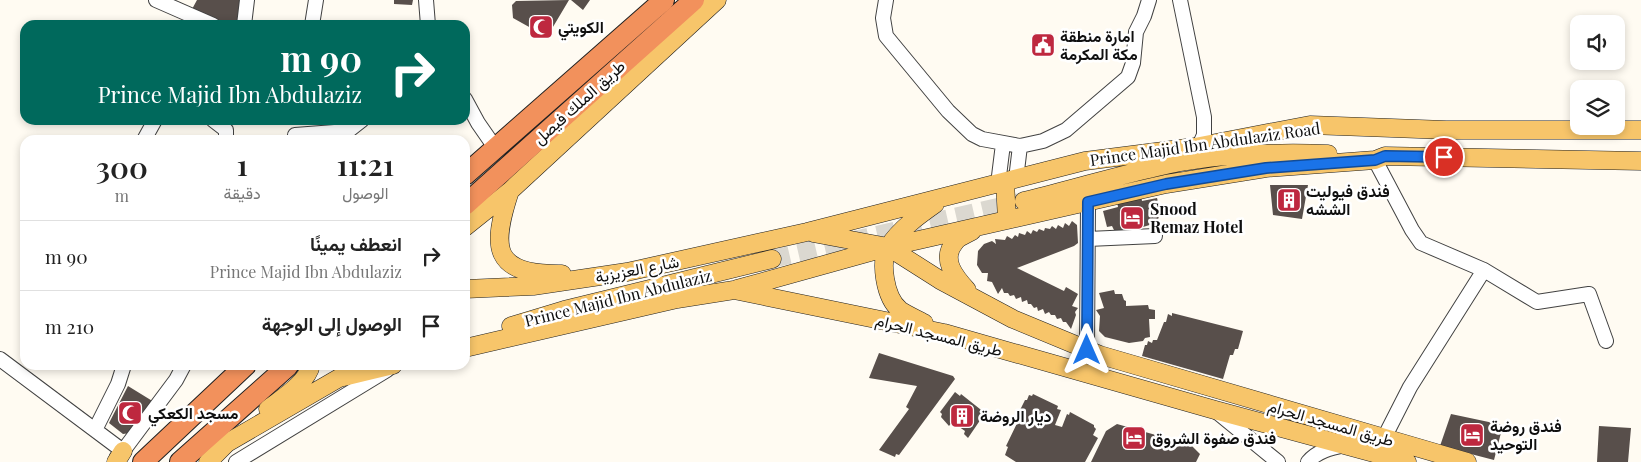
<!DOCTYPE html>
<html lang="ar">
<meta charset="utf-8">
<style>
:root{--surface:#fff;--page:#f2f2f2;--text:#222;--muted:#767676;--line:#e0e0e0}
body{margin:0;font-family:"Playfair Display",Vazirmatn,serif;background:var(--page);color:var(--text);direction:rtl;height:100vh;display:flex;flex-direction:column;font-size:19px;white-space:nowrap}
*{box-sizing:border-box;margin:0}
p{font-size:16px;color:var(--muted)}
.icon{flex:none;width:28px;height:28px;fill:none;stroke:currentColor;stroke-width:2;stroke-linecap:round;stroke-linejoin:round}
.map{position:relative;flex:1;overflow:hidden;direction:ltr}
.sheet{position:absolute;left:20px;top:135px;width:450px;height:235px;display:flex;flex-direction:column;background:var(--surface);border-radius:15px;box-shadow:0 2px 8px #0003;direction:rtl}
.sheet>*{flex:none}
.hud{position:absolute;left:20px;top:20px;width:450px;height:105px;border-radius:15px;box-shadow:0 2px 8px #0003;direction:rtl;background:#00695c;color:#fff;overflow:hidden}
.controls{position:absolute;left:1570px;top:15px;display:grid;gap:10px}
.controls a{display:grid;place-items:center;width:55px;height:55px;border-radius:10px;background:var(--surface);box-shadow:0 2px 8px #0003;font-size:25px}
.pin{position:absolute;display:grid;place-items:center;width:42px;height:42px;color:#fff;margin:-21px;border:2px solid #fff;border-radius:50%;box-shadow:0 1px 5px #0007}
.me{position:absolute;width:55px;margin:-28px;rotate:0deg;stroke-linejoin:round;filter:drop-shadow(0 0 4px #0008)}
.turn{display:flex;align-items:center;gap:18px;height:105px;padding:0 25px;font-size:22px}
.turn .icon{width:65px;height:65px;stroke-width:2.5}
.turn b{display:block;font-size:35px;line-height:42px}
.eta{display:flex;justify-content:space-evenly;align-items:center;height:85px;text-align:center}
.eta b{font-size:30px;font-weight:600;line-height:35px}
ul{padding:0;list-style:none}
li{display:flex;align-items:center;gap:15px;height:70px;padding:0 25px;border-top:1px solid var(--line)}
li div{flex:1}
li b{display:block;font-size:19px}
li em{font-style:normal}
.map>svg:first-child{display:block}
</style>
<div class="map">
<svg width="1641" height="462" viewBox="0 0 1641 462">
<rect width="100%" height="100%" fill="#fffbf2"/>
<path fill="#584f4b" d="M197 0H241L236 25H225L191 11Z
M394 0H413L412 5 394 4Z
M569 0 547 37 513 18 512 5 516 1Z
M571 0H590L583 10Z
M1270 185H1308L1302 219 1273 215Z
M1141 195 1142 201 1157 198 1161 213 1156 223 1143 227V224L1115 232 1112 226 1107 227 1103 211 1118 207 1117 201Z
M1072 221 1077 225 1078 243 1074 246 1017 268 1064 291 1066 287 1078 294 1072 306 1078 308 1075 312 1076 315 1071 329 1066 322H1063L1061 318 1057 319 1055 315H1051L1049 312 1045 314 1043 309 1038 311 1037 307 1034 308 1031 304H1028L1027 300 1022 302 1021 297 1016 299 1014 295 1010 296 1008 293H1004L1002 288 998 294 992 282 987 281 988 273H982L977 265 978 251 984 244 992 241 996 244 995 239 1005 240 1007 236 1012 239 1015 235 1018 237 1019 233 1025 235 1027 231 1031 234 1033 230 1037 232 1039 229 1044 231 1045 228 1050 229 1052 226 1056 229 1058 225 1063 228 1065 223 1069 226Z
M1114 290 1115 294H1122L1124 300 1126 301V306L1148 305 1149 309 1155 310V319H1149L1150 337 1145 338 1143 341 1129 343 1105 337 1099 331 1100 316 1096 310 1104 308 1099 293Z
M1172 313 1243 331 1238 349H1235L1233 355H1230L1223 379 1142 356 1145 345H1147L1148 341 1152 343 1153 340H1157L1164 322H1166L1168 314 1172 316Z
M879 353 953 376 955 379 899 455 896 454 895 457 879 450 909 409 906 407 917 386 869 378Z
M128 386 154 402 131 433 123 434 109 423Z
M955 392 960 396 961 394 985 413 968 438 964 434 965 431 952 422 949 426 941 417 942 414 940 412Z
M1033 394 1058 406 1057 409 1061 410 1055 425 1062 427 1067 414 1069 415 1070 412 1094 425V427L1096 429 1093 435 1098 438 1085 462H1016L1005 455 1008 447 1006 446 1021 415 1018 414 1025 400H1027L1029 395 1032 396Z
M1451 414 1503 425 1494 460 1440 446Z
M1117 424 1191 445 1200 454 1196 462H1091L1106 431Z
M1599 426 1631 428 1628 462H1597Z"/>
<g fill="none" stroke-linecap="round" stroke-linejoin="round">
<path stroke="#dbd8d0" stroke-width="18" stroke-dasharray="18 9" stroke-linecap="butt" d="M772 259 1024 201"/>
<defs>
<path id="minor" d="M156 0 213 25
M426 0 428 25
M886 0 883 18 886 36 948 111 972 134 982 139 1020 146 1043 141 1066 130 1128 77 1133 63 1136 32 1144 16 1149 0
M1180 0 1204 117V135L1199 146
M244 25 247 0
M312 25 316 0
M465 99 478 123 496 149
M213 120 226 130V140
M295 135 348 131 362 120
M144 140 155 120
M1375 160 1412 230 1421 243 1484 270 1537 302 1589 294 1606 341
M1016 179 1020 146
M998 184 1003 144
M1088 239 1155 236
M1087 350 1088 202
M0 359 123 451
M1217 412 1278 462
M95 430 118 384 124 365
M1384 438 1410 387 1484 270
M117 457 123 451 176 380 184 365
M236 462 387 370
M1308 462C1317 451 1331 448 1345 445"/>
<path id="major" d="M1005 182 1007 220
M1024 201C1068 190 1113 177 1157 167 1212 154 1272 152 1328 154
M465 227 510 191
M813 233 888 247 940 280 1013 319 1100 355 1467 462
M562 274C492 275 491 248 510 191L717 0
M465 289 533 286 627 272 807 232 1085 161 1195 147 1310 125 1446 130H1641
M737 289 888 247 1166 184 1266 168 1375 160 1385 156 1641 161
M967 290C955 277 940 259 955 242 958 237 967 234 972 231
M924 323C917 319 907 315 900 310 885 298 879 261 889 246 900 229 918 216 935 204
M511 326 564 310 772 259
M465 348 677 299 734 290 944 333 1215 410 1407 462
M268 409C282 398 307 383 311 365
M116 462 123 451
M208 462 227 443 339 378 393 365"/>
<path id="highway" d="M465 175 664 0
M465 205 694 0
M143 462 246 365
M180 462 288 366"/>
</defs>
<use href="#minor" stroke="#424242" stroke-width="16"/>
<use href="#major" stroke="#202020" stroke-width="19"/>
<use href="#highway" stroke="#202020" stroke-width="22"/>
<use href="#minor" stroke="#fff" stroke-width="14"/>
<use href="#major" stroke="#f7c56a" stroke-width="18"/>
<use href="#highway" stroke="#f2915c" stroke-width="20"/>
</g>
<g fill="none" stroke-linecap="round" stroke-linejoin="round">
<defs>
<path id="route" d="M1087 350 1088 202 1166 184 1266 168 1375 160 1385 156 1444 157"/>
</defs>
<use href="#route" stroke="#114b97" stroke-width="12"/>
<use href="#route" stroke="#1a73e8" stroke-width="9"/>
</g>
<defs>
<symbol id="mosque-square" viewBox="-11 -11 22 22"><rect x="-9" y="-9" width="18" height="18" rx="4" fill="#be283f" stroke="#fff"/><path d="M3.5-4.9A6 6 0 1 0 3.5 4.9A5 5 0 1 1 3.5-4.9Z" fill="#fff"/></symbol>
<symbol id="civic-square" viewBox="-11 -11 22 22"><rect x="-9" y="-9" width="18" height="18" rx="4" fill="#be283f" stroke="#fff"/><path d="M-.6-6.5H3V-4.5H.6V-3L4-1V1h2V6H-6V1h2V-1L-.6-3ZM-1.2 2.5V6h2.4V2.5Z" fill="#fff"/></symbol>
<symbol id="building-square" viewBox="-11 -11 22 22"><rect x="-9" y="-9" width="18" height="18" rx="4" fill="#be283f" stroke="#fff"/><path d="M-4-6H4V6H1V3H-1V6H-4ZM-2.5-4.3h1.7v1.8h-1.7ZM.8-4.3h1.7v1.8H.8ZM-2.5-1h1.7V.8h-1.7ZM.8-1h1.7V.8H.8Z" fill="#fff"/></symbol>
<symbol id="hotel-square" viewBox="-11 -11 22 22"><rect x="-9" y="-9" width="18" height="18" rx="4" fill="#be283f" stroke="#fff"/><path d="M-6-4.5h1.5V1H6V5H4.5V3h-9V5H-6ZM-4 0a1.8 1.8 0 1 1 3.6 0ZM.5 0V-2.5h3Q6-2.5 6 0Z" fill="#fff"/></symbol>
</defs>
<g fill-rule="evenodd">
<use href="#mosque-square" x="527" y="13" width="28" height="28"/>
<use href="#civic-square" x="1029" y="31" width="28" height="28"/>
<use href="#building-square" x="1275" y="186" width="28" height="28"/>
<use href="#hotel-square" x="1118" y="204" width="28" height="28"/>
<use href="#mosque-square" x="116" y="399" width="28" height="28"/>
<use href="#building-square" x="948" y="402" width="28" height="28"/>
<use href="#hotel-square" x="1458" y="421" width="28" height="28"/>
<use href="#hotel-square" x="1120" y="424" width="28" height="28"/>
</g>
<g text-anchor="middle" stroke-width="5" stroke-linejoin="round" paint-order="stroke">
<g font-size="16" font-weight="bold" fill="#0f0f0f" stroke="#fff" text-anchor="start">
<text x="558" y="33">الكويتي</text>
<text x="1060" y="42">امارة منطقة<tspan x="1060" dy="18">مكة المكرمة</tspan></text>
<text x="1306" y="197">فندق فيوليت<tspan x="1306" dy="18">الششه</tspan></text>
<text x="1150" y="215">Snood<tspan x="1150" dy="18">Remaz Hotel</tspan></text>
<text x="148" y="419">مسجد الكعكي</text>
<text x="980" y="422">ديار الروضة</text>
<text x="1490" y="432">فندق روضة<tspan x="1490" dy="18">التوحيد</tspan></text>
<text x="1152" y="444">فندق صفوة الشروق</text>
</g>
<g font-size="16" fill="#0f0f0f" stroke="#fff">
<text transform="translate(579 102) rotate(-42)" y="6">طريق الملك فيصل</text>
<text transform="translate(1205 144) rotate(-8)" y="6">Prince Majid Ibn Abdulaziz Road</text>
<text transform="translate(637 269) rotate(-11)" y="6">شارع العزيزية</text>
<text transform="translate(618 298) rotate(-14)" y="6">Prince Majid Ibn Abdulaziz</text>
<text transform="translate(939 335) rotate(14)" y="6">طريق المسجد الحرام</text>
<text transform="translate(1331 423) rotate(16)" y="6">طريق المسجد الحرام</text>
</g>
</g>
</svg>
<div class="controls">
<a><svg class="icon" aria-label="sound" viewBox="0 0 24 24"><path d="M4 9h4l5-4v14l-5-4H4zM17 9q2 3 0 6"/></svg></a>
<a><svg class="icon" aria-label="layers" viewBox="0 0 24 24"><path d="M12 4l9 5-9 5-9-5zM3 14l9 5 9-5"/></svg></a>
</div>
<div class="pin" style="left:1444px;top:157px;background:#d93025"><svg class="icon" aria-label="arrive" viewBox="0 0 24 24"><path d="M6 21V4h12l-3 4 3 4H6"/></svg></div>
<svg class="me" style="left:1087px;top:350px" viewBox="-20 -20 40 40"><path d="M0-17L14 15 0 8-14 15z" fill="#1a73e8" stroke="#fff" stroke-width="4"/></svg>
<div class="hud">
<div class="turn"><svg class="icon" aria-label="right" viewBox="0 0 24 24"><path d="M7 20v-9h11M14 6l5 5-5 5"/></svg><div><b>90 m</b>Prince Majid Ibn Abdulaziz</div></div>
</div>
<section class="sheet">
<div class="eta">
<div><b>11:21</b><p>الوصول</p></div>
<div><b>1</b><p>دقيقة</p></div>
<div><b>300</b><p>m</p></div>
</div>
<ul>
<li><svg class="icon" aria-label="right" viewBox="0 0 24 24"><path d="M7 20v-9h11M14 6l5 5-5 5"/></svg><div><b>انعطف يمينًا</b><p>Prince Majid Ibn Abdulaziz</p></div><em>90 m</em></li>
<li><svg class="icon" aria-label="arrive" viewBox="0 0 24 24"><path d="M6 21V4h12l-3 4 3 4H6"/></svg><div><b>الوصول إلى الوجهة</b></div><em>210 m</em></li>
</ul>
</section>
</div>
